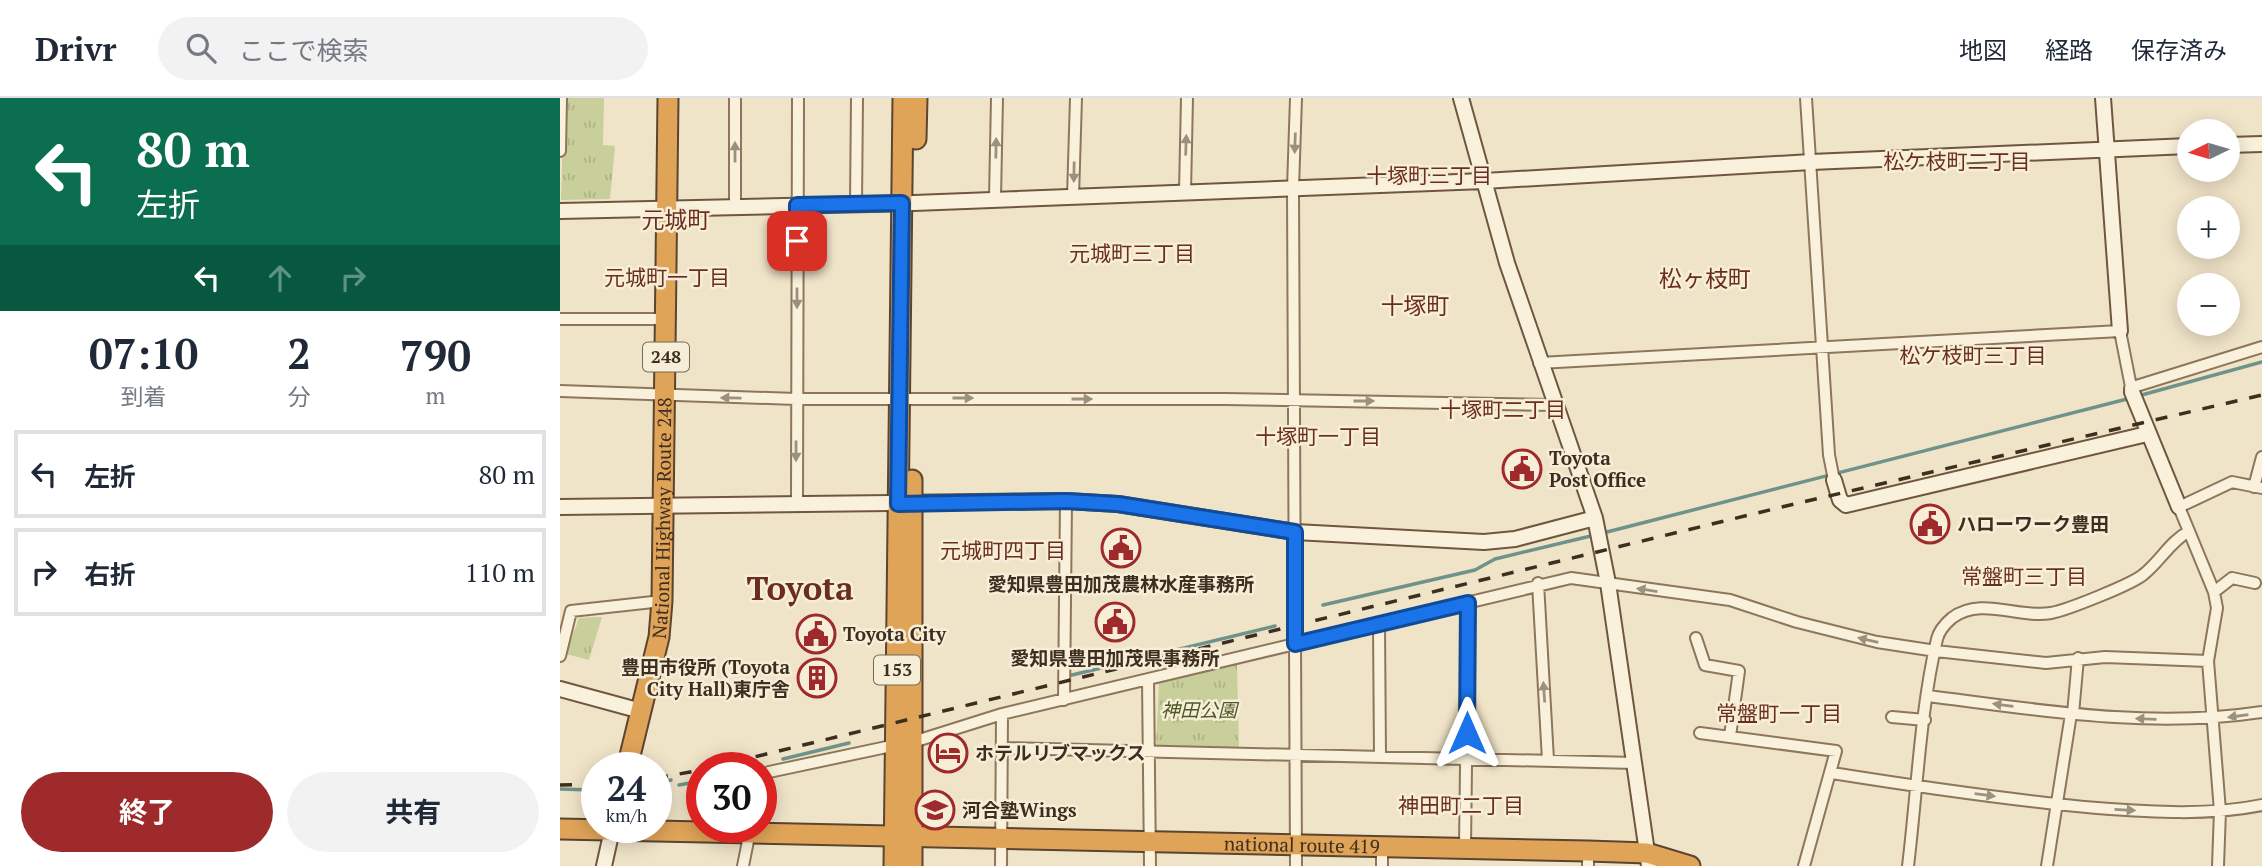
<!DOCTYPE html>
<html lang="ja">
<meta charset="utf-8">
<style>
:root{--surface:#fff;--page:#f2f2f3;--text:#1f2937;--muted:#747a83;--line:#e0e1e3;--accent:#9e2a2b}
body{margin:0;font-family:"PT Serif","Noto Sans JP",serif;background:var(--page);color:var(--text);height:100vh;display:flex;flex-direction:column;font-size:26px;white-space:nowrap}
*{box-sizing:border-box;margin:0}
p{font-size:23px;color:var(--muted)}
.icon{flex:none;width:38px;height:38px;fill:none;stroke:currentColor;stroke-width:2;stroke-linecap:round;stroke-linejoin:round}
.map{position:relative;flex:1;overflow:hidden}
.drawer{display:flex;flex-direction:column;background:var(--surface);width:560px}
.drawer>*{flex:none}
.guide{background:#0b6e4f;color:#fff;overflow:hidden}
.needle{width:46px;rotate:265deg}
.fabs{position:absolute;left:1617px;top:21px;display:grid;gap:14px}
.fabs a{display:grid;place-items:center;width:63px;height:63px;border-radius:50%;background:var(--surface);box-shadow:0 4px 18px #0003;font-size:35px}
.speed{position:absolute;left:21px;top:654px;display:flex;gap:14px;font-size:35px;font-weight:700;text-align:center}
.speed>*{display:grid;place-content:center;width:91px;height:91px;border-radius:50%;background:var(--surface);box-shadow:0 4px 18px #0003;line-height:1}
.speed small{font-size:18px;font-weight:400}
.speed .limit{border:10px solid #d22;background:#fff;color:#111}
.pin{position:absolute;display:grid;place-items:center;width:60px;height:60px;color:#fff;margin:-30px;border-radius:14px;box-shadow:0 4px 10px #0006}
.me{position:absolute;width:77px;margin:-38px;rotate:0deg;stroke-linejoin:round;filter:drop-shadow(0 0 5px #0008)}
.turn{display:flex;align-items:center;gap:24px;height:147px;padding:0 21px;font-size:32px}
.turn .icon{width:91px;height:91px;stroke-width:2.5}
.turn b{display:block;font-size:49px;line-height:60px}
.lanes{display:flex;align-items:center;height:66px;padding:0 21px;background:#0003;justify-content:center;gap:35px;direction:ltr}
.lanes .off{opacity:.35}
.eta{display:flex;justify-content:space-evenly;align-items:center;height:119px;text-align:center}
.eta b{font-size:42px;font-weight:700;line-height:49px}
.cta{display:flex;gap:14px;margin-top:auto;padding:14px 21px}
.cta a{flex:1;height:80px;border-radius:42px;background:var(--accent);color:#fff;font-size:28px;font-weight:700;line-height:80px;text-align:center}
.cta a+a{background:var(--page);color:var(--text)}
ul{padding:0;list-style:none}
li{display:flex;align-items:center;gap:21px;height:88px;margin:0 14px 10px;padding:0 7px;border:4px solid var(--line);border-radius:0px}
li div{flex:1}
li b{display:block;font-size:26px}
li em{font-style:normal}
header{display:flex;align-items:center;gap:42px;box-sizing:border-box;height:98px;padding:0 35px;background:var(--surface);border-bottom:2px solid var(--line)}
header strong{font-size:33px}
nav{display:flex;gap:38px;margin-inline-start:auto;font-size:24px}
.search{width:490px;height:63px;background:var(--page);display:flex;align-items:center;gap:18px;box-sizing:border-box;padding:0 24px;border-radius:38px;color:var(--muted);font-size:26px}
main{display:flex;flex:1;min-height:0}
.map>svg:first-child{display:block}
</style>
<header>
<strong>Drivr</strong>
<div class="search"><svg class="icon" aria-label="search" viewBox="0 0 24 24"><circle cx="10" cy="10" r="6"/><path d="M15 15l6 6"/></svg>ここで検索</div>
<nav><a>地図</a><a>経路</a><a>保存済み</a></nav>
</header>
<main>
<section class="drawer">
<div class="guide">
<div class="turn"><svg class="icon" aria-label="left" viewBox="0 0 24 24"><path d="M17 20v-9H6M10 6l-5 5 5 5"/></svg><div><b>80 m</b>左折</div></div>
<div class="lanes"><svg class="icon" aria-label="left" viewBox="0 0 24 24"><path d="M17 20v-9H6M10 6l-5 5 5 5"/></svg><svg class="icon off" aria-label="ahead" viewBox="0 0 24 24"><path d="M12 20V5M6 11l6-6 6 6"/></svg><svg class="icon off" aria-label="right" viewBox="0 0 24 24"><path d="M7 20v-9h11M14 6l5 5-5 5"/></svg></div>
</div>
<div class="eta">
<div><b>07:10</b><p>到着</p></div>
<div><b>2</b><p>分</p></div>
<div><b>790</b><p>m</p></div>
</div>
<ul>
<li><svg class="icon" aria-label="left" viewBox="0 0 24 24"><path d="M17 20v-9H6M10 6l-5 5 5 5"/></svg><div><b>左折</b></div><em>80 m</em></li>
<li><svg class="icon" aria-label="right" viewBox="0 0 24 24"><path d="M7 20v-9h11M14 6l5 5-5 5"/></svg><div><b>右折</b></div><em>110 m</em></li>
</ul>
<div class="cta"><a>終了</a><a>共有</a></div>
</section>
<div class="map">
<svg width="1702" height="768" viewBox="0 0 1702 768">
<defs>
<pattern id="grass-tufts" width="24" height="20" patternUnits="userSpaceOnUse" patternTransform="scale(1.75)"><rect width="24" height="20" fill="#c9cf9b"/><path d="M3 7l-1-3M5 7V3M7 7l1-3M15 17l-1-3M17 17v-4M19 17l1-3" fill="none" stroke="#aeb285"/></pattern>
</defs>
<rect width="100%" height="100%" fill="#f0e4c8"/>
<path fill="url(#grass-tufts)" d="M4 0H44L43 47 55 48 50 101 1 102Z
M42 519 29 562 6 556 19 520Z
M677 566 679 650 599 649 596 646 599 585Z"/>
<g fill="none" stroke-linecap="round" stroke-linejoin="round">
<path stroke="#6f938a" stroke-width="3.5" d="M1578 298 1702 264
M1043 435 1571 300
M763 507 915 472 935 461 1035 437
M512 577 715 528
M223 661 289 645
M174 670 180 669
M96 685 111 682
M119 687 141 683
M0 691 32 692"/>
<defs>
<path id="street" d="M175 0V108
M1246 0 1269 357 1274 382
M0 53 1 0
M625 94 627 0
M513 99 516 0
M435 100 437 0
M296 105 297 0
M0 221H106
M979 265 1560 233 1572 294
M1570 290 1702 249
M0 293 236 301H665L994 307
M1694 389 1702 359
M237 405 238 0
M978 485 988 662
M1654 494 1672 480 1695 485
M819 527 820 659
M1136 540 1145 567 1179 573 1170 638
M0 558 11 513 102 503
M588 581 590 768
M1368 598C1479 612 1590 631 1702 614
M504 602 506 403
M1513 616 1518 560
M1332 619 1365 622
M1140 635 1276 653 1244 768
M353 644 442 616 1011 480 1170 502 1237 524 1317 544 1376 553 1486 565 1545 559 1648 563
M443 650 1075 665
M1272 675C1360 689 1448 702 1537 710 1591 714 1649 718 1702 707
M201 690 204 678 209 674 336 647
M905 749 908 505
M183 768 190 733
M441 768 442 616
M736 768 733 90 736 0
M822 768V747
M1028 768V753
M1348 768C1357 695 1360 613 1377 541 1379 533 1386 525 1392 520 1421 498 1459 521 1491 515 1507 512 1573 486 1584 476 1601 462 1610 444 1629 433
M1487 768 1511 616
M1658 768 1660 713 1648 563 1657 510 1654 494 1619 409 1672 384 1702 390"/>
<path id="secondary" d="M901 0 947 165 1035 420 1048 485 1089 768
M1543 0 1560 233
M1668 47 1702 46
M0 113 354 105 924 83 1251 64 1629 48
M1572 294 1619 409
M1274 382 1280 402 1286 407 1587 336
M0 409 506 403 558 406 735 434 924 444 955 441 1035 420
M0 591 81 613
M44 768 52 732"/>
<g id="highway">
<path d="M356 41 357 0"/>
<path id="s1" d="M67 670 99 539 102 503 108 0"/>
<path id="s2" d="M0 731 1028 753 1087 755 1130 768"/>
<path d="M334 768 343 0"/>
<path d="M352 768V382"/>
</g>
</defs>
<use href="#street" stroke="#8d765c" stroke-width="14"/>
<use href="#secondary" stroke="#6f573f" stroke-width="18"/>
<use href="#highway" stroke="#5b4430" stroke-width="23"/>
<use href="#street" stroke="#faf1dc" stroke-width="10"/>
<use href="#secondary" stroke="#faf1dc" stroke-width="14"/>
<use href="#highway" stroke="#e0a458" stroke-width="19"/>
<path stroke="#3d2e20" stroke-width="3.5" stroke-dasharray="12 12" stroke-linecap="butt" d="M149 670 1226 408 1702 297
M96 680 142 672
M0 687 37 686"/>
</g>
<defs><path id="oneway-solid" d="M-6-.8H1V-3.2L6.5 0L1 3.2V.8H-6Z" transform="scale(1.75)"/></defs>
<g fill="#9c907e">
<use href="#oneway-solid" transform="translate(735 45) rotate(92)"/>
<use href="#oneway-solid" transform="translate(626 47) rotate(-88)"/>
<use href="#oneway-solid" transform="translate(436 50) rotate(-89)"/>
<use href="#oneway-solid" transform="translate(175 54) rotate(-90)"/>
<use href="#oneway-solid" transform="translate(514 74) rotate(91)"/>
<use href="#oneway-solid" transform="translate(237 200) rotate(90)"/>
<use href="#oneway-solid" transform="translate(171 300) rotate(-179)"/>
<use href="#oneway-solid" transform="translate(403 300)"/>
<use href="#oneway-solid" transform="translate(522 301)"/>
<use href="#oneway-solid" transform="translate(804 303)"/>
<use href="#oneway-solid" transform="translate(236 353) rotate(90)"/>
<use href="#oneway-solid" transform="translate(1087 492) rotate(-171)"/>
<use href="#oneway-solid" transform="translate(1308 542) rotate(-167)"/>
<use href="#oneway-solid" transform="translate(984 594) rotate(-94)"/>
<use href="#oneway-solid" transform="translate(1443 607) rotate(-173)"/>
<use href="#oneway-solid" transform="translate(1678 618) rotate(172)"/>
<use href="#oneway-solid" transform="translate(1586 621) rotate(-178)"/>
<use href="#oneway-solid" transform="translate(1425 697) rotate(7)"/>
<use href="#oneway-solid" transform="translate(1565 712) rotate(3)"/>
</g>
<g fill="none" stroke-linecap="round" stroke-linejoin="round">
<defs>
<path id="route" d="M237 143V107L342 105 338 406 506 403 558 406 735 434V546L908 505 907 635"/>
</defs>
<use href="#route" stroke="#114b97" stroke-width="18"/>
<use href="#route" stroke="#1a73e8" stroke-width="12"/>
</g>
<defs>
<symbol id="civic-ring" viewBox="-11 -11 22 22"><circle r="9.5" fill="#f7eed8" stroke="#9e2a2b" stroke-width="1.5"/><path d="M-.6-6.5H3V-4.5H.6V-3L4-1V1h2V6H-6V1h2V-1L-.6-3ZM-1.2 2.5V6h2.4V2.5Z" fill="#9e2a2b"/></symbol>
<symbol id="building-ring" viewBox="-11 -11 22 22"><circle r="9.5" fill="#f7eed8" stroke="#9e2a2b" stroke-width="1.5"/><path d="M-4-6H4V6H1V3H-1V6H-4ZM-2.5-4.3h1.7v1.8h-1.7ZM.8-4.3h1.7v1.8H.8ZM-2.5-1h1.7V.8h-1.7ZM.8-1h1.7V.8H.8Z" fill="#9e2a2b"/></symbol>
<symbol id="hotel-ring" viewBox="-11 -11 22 22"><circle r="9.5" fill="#f7eed8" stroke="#9e2a2b" stroke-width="1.5"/><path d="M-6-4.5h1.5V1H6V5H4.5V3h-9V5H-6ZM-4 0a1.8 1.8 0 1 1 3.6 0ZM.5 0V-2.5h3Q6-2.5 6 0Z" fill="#9e2a2b"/></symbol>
<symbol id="school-ring" viewBox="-11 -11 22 22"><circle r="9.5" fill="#f7eed8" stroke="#9e2a2b" stroke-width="1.5"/><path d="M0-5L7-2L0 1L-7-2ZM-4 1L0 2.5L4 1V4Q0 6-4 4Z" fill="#9e2a2b"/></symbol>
</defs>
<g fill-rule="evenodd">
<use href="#civic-ring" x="940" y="349" width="44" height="44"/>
<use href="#civic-ring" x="1348" y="404" width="44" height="44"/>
<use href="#civic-ring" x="539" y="428" width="44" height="44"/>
<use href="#civic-ring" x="533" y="502" width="44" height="44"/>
<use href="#civic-ring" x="234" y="514" width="44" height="44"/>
<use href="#building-ring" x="235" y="558" width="44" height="44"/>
<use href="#hotel-ring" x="366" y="633" width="44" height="44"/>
<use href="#school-ring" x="353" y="690" width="44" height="44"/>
</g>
<g text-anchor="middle" stroke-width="5" stroke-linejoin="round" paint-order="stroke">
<g fill="#f7eed8" stroke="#756857" stroke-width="2">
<rect x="83" y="244.5" width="46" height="29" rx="5"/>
<rect x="314" y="557.5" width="46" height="29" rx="5"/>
</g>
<g font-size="18" font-weight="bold" fill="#3d2e20">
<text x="106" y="265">248</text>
<text x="337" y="578">153</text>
</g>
<g font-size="19" font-weight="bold" fill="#3d2e20" stroke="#f7eed8" text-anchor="start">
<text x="989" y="367">Toyota<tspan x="989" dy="22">Post Office</tspan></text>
<text x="1397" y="433">ハローワーク豊田</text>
<text x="561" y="493" text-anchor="middle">愛知県豊田加茂農林水産事務所</text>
<text x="283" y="543">Toyota City</text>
<text x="555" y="567" text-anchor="middle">愛知県豊田加茂県事務所</text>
<text x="230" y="576" text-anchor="end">豊田市役所 (Toyota<tspan x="230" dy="22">City Hall)東庁舎</tspan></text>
<text x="415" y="662">ホテルリブマックス</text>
<text x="402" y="719">河合塾Wings</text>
</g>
<g font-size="19" fill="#3d2e20" stroke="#f7eed8">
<text dy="7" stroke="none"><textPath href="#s1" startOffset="254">National Highway Route 248</textPath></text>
<text dy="7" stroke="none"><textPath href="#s2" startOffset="742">national route 419</textPath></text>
</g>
<g font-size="19" font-style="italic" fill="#4d5a26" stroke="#f7eed8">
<text x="639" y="619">神田公園</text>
</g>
<g font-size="21" fill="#6b2e1e" stroke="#f7eed8">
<text x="1397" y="71">松ケ枝町二丁目</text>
<text x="869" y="85">十塚町三丁目</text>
<text x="572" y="163">元城町三丁目</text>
<text x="107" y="187">元城町一丁目</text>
<text x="1413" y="265">松ケ枝町三丁目</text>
<text x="943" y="319">十塚町二丁目</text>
<text x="758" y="346">十塚町一丁目</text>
<text x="443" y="460">元城町四丁目</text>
<text x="1464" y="486">常盤町三丁目</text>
<text x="1219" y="623">常盤町一丁目</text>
<text x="901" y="715">神田町二丁目</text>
</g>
<g font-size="23" fill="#6b2e1e" stroke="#f7eed8">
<text x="116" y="130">元城町</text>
<text x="1145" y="189">松ヶ枝町</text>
<text x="855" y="216">十塚町</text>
</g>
<g font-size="33" font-weight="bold" fill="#6b2e1e" stroke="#f7eed8">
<text x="240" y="502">Toyota</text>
</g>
</g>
</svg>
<div class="fabs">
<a><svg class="needle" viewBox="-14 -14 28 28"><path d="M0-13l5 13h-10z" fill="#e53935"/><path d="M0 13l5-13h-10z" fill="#747a83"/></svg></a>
<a>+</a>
<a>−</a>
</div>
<div class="speed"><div>24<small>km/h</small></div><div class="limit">30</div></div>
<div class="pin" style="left:237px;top:143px;background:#d93025"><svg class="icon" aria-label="arrive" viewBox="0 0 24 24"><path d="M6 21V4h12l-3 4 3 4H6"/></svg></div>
<svg class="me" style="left:907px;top:635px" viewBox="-20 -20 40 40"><path d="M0-17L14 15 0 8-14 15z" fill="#1a73e8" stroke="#fff" stroke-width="4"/></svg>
</div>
</main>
